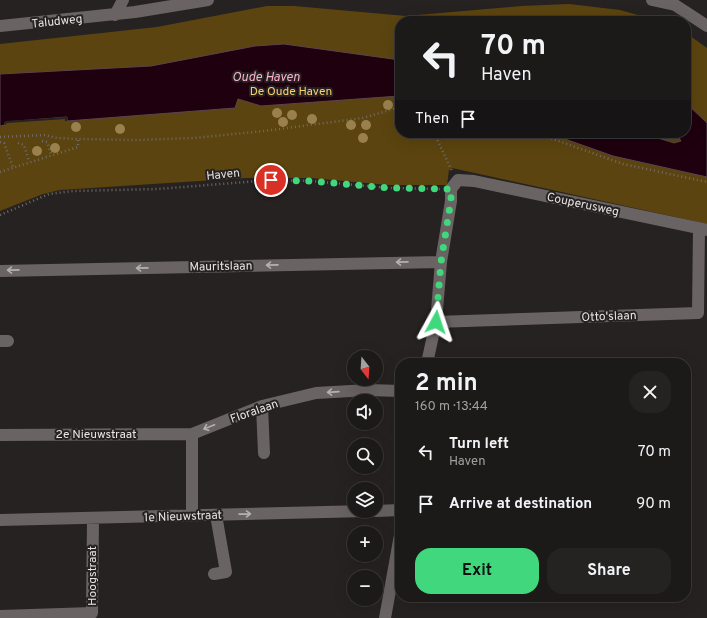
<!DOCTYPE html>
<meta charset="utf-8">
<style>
:root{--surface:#1c1a19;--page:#252322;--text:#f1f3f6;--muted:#a0a1a2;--line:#3a3838;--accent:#41d77c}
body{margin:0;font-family:Overpass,sans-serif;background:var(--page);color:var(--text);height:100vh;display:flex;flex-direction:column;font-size:15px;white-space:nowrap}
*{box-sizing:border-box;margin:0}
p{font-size:13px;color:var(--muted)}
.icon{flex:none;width:22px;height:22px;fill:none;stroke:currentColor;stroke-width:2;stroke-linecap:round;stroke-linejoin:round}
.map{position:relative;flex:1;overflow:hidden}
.sheet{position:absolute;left:395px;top:358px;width:296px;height:244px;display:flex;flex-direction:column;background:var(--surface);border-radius:16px;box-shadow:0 4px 16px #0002,0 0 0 1px var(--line)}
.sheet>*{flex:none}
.guide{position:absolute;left:395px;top:16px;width:296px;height:122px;border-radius:16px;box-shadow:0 4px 16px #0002,0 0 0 1px var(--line);background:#1c1a19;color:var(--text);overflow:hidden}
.needle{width:26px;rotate:163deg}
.fabs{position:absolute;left:347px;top:350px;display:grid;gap:8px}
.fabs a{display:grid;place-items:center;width:36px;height:36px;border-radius:50%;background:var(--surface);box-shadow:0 4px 16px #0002,0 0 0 1px var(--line);font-size:20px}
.pin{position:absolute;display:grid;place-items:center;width:34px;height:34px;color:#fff;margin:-17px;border:2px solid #fff;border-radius:50%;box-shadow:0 1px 4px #0007}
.me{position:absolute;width:44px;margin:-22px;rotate:5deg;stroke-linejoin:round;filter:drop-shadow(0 0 3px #0008)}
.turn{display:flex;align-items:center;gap:14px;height:84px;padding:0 20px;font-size:18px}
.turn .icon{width:52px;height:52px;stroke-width:2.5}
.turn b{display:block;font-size:28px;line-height:34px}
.then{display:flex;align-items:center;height:38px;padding:0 20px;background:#0003;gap:8px;font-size:15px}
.round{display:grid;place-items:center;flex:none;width:42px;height:42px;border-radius:16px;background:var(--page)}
.overview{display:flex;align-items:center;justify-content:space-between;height:68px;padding:0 20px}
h1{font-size:24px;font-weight:700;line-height:30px}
.action{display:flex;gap:8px;margin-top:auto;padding:8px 20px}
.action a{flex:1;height:46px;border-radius:16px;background:var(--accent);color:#111;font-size:16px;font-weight:700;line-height:46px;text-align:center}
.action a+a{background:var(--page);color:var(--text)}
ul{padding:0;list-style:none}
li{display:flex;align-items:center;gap:12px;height:52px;padding:0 20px}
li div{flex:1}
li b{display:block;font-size:15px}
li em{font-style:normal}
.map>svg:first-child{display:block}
</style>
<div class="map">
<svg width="707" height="618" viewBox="0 0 707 618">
<rect width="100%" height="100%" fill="#262221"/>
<path fill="#5b440f" d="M569 4 620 10 659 21H400V133H686V33L707 48V224L452 168 449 170 447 185H389L310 178H246L60 190 43 194 0 211V44L157 27 267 6H294L406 16 521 6Z"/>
<path fill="#1f000e" stroke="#5b444e" d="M284 44 400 60V86H397L399 96 261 106 238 99 235 108 67 121V117L5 122V125L0 126V74L151 66 255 46Z
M686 103 707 123V177L613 156 548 133H642L674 143 681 141 676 133H686Z"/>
<path fill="#262221" d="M67 117V121H65V119L7 123 5 125V121Z"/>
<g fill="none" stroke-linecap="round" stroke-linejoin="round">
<path stroke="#706c6b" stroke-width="2.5" stroke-dasharray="1 3" stroke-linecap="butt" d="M434 133 452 171
M536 133 623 164 707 182
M0 137 45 135 57 138 78 139 137 140 194 138 264 131 363 118 400 107
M42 141 47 142 51 154
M0 142 4 143 13 167
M18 143 24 145 29 161
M0 172 78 147V139
M0 215 49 194 73 191 158 189 271 180 311 181 389 188 440 189"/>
<path stroke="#696463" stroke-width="12" d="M652 0 675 5 707 26
M115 15 123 0
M0 26 135 12 208 0
M0 271 441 262
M436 322 698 313 699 228
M0 341H8
M427 363 436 322 441 262 451 201V189L458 180 474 181 707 230
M262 406 264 453
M192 434V515
M0 435 192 434 262 406 316 393 368 390 400 391
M376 511 400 510
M0 520 366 511
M214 574 226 572 216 515
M0 616 92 613 93 519
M385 618 400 535"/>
</g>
<g fill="#9a804c">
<circle cx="388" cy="105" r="5"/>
<circle cx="277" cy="113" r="5"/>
<circle cx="292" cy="115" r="5"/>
<circle cx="312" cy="119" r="5"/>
<circle cx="283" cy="122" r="5"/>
<circle cx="351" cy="125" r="5"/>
<circle cx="366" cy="125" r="5"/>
<circle cx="76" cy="127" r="5"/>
<circle cx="120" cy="129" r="5"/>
<circle cx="363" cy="138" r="5"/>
<circle cx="55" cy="148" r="5"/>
<circle cx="37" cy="151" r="5"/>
</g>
<defs><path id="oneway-shaft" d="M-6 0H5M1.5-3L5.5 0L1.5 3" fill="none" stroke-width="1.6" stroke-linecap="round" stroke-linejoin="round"/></defs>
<g stroke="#b5b1b0">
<use href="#oneway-shaft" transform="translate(402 262) rotate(179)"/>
<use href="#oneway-shaft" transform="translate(272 265) rotate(179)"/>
<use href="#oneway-shaft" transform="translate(142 268) rotate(179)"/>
<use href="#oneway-shaft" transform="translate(13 270) rotate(179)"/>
<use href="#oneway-shaft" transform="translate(333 392) rotate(176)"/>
<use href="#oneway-shaft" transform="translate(209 427) rotate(158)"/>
<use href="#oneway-shaft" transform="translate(245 514) rotate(-1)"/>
</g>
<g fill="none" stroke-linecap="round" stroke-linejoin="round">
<path stroke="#41d77c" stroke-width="7" stroke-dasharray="0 12.6" d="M271 180 311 181 389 188 451 189V200L441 262 436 322"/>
</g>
<g text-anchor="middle" stroke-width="4" stroke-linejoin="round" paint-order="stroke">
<g font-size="12" fill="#e7e4e3" stroke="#262221">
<text transform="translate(57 21) rotate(-6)" y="4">Taludweg</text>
<text transform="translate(223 174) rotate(-6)" y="4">Haven</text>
<text transform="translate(583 204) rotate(12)" y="4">Couperusweg</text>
<text transform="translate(221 266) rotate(-1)" y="4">Mauritslaan</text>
<text transform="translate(609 316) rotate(-2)" y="4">Otto'slaan</text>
<text transform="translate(254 411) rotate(-19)" y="4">Floralaan</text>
<text x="96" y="438">2e Nieuwstraat</text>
<text transform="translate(183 516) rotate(-2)" y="4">1e Nieuwstraat</text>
<text transform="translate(92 576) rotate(-90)" y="4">Hoogstraat</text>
</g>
<g font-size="12" fill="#f9cd70" stroke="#262221">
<text x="291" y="95">De Oude Haven</text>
</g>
<g font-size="13" font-style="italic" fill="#fbaece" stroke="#262221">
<text x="266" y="81">Oude Haven</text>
</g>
</g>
</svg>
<div class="fabs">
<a><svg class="needle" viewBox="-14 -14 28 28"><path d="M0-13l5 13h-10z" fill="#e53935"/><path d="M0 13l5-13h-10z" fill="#a0a1a2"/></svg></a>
<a><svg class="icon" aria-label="sound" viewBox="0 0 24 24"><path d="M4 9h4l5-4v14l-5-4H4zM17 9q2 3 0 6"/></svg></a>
<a><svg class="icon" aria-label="search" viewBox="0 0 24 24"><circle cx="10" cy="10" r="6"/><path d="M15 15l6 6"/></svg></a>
<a><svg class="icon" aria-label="layers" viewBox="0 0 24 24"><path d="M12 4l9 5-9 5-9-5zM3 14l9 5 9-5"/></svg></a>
<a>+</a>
<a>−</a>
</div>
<div class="pin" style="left:271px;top:180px;background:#d93025"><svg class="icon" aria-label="arrive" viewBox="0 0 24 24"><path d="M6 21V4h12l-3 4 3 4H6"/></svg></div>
<svg class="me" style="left:436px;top:322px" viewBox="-20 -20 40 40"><path d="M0-17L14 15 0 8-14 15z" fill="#41d77c" stroke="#fff" stroke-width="4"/></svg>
<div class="guide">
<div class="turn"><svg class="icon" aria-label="left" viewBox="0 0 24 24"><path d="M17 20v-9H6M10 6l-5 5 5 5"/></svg><div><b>70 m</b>Haven</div></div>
<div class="then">Then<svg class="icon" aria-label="arrive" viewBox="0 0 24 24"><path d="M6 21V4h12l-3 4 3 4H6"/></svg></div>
</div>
<section class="sheet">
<div class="overview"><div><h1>2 min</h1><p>160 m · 13:44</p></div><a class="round"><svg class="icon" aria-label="close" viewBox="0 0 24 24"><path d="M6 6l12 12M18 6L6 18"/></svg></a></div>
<ul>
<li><svg class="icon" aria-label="left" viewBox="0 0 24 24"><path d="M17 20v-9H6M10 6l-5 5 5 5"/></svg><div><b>Turn left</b><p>Haven</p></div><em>70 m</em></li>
<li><svg class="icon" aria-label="arrive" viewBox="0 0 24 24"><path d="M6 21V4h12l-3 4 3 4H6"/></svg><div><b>Arrive at destination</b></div><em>90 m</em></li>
</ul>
<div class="action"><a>Exit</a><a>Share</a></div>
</section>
</div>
